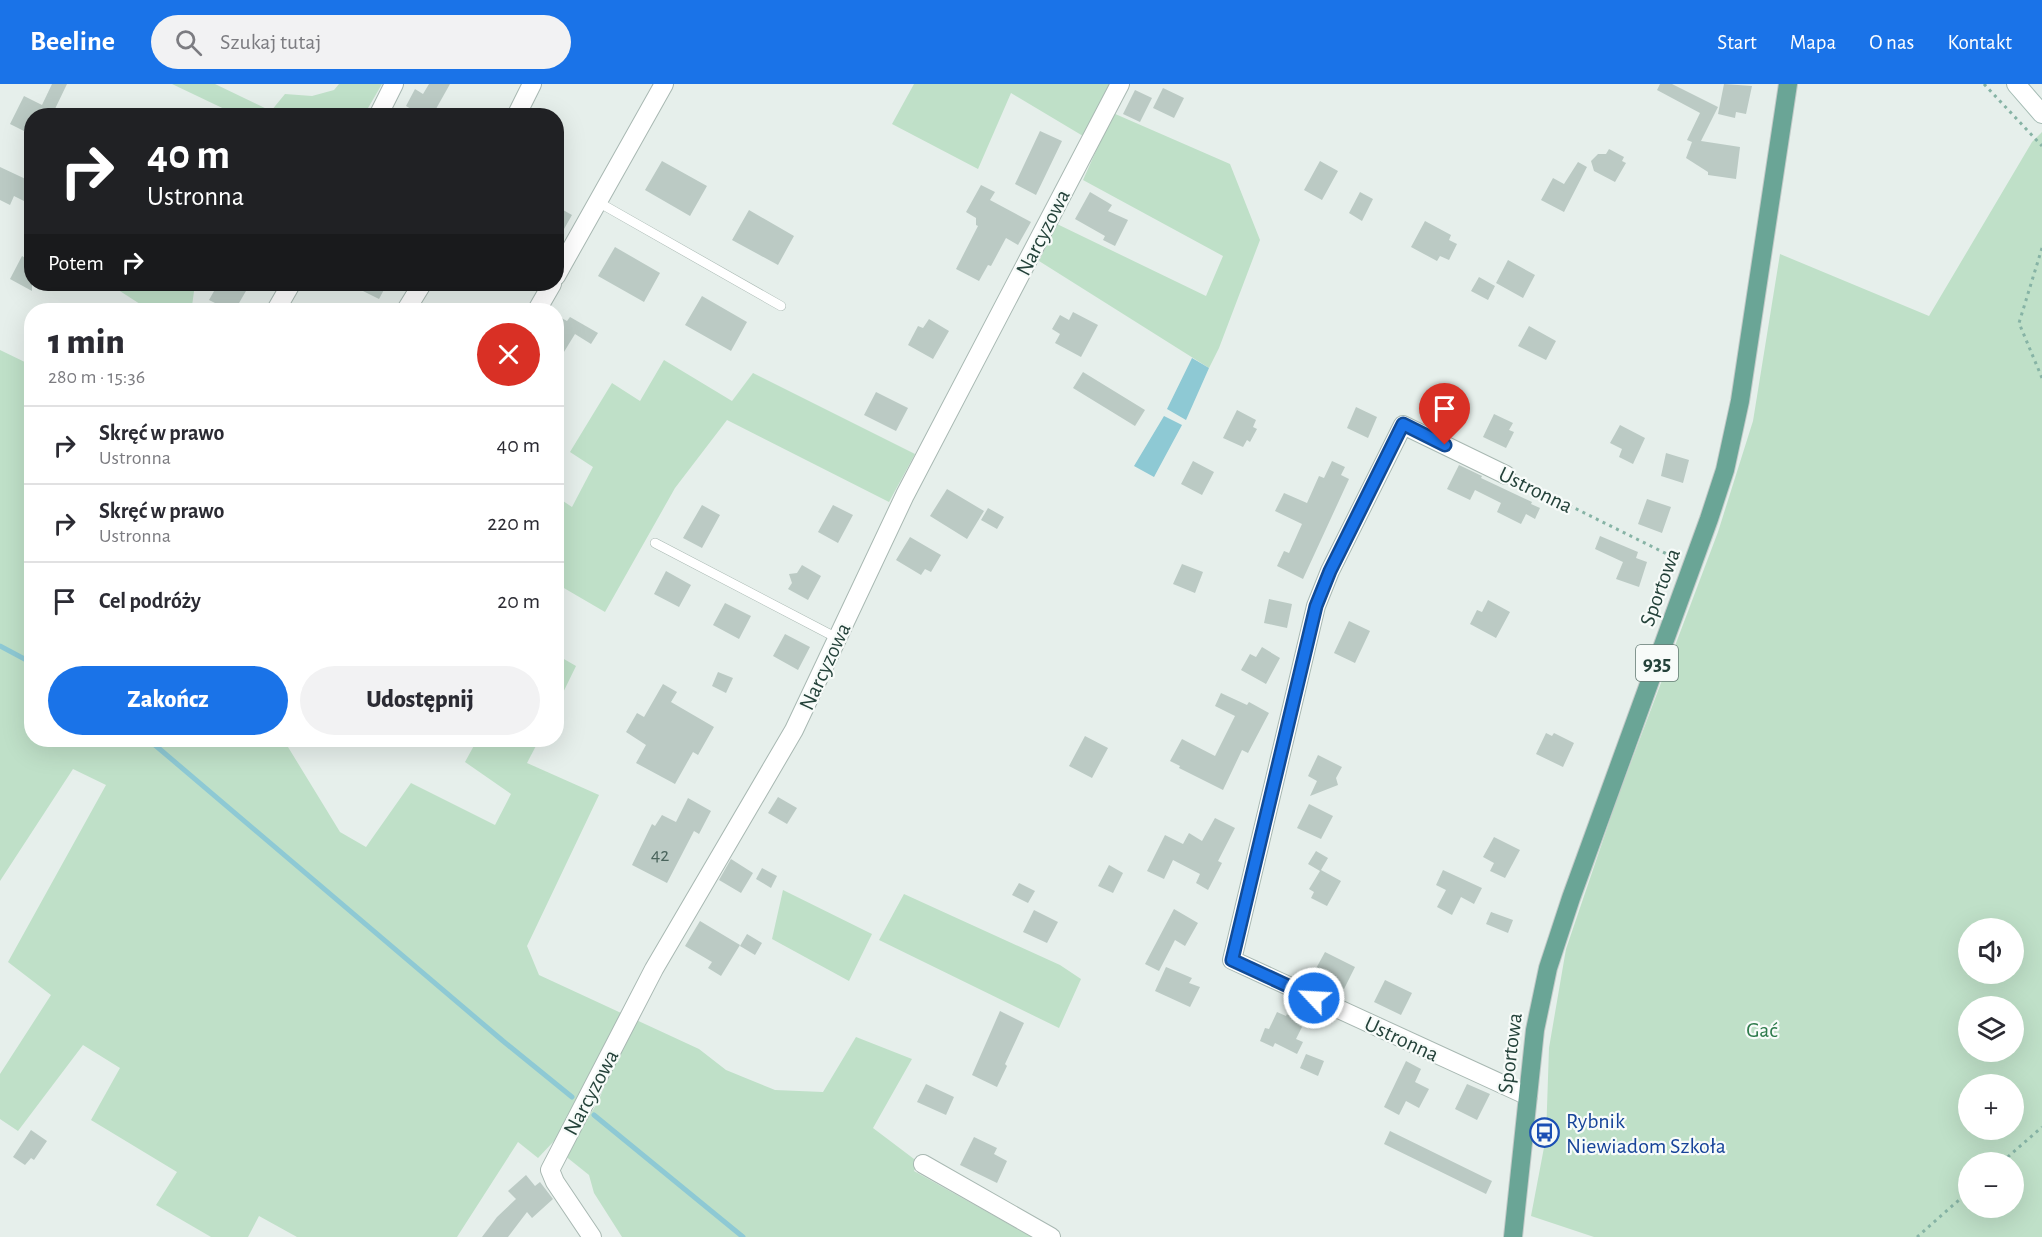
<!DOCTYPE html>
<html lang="pl">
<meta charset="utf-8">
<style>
:root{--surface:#fff;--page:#f2f2f3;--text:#2b2b33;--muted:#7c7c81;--line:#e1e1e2;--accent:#1a73e8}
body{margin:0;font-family:"Alegreya Sans",sans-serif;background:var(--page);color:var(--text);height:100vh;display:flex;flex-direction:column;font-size:22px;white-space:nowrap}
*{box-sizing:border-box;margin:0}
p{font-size:20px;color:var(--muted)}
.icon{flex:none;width:33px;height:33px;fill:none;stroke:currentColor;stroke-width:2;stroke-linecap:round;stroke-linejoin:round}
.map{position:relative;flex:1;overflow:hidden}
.drawer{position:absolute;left:24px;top:219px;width:540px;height:444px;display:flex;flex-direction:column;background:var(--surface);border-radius:24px;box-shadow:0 6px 24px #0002}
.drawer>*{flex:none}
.top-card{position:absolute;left:24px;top:24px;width:540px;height:183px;border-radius:24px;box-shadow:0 6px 24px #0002;background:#202124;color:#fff;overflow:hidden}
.buttons{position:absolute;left:1958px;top:834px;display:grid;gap:12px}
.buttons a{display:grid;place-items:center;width:66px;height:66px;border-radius:50%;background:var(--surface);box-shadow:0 6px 24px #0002;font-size:30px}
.pin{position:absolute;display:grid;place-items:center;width:51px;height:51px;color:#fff;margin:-62px -26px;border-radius:50% 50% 50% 0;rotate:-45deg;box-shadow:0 0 6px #0007}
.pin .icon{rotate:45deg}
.me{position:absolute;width:66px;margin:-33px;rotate:295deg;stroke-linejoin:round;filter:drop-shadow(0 0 4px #0008)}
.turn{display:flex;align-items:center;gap:21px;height:126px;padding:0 24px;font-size:27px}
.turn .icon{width:78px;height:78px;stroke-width:2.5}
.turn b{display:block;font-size:42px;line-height:51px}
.then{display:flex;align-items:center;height:57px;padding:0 24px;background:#0003;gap:12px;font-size:22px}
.round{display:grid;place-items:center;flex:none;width:63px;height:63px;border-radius:32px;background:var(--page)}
.head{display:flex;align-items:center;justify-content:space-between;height:102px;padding:0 24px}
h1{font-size:36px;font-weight:800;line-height:45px}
.cta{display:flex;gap:12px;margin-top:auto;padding:12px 24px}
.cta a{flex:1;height:69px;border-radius:36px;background:var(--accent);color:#fff;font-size:24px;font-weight:800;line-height:69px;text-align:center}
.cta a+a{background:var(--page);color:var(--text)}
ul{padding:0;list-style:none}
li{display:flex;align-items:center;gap:18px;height:78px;padding:0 24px;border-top:2px solid var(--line)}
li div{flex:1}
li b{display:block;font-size:22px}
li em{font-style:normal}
header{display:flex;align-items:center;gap:36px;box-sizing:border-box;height:84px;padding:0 30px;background:var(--accent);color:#fff}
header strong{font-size:28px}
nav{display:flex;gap:33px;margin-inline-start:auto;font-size:21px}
.search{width:420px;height:54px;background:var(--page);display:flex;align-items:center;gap:15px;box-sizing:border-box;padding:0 21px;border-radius:33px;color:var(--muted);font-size:22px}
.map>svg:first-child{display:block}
</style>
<header>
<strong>Beeline</strong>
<div class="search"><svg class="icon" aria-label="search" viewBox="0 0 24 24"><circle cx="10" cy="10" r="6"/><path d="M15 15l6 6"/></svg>Szukaj tutaj</div>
<nav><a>Start</a><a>Mapa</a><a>O nas</a><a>Kontakt</a></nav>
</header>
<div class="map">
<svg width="2042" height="1153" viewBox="0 0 2042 1153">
<rect width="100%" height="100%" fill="#e6efeb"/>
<path fill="#bfe0c8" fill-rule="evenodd" d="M172 0H215L271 27 285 10 312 12 334 6 339 0H382L364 31H237Z
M914 0H1110L1083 52 1011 9 978 85 892 40Z
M1113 29 1230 80 1260 156 1219 264 1209 284 1039 177 1057 140 1206 212 1223 172 1083 96Z
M2042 48V1153H1594L1531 1132 1546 1053 1549 964 1566 865 1616 718 1718 448 1753 337 1780 170 1929 232 2032 58ZM1968 844H2013V890H1968ZM1968 922H2013V968H1968ZM1968 1000H2013V1046H1968ZM1968 1078H2013V1124H1968Z
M109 200H195L192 222 197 226H142L140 220Z
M0 266 31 281 32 656H292L288 663 340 748 366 763 411 699 495 741 511 710 465 678 477 656H539L527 679 599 711 527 862 539 891 699 965 726 986 748 995 775 1006 823 1008 856 953 912 975 873 1044 918 1078 914 1087 1032 1153H622L594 1109 589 1091 564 1071 598 1018 622 958 571 1039 538 1074 518 1058 457 1153H297L259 1132 248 1153H211L156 1121 177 1088 91 1036 120 984 83 961 18 1047 0 1035V990L51 911 8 878 106 701 73 685 0 797Z
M664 276 732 317 753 289 915 370 889 418 727 336 675 404 605 528 557 500V413L572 423 593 383 570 368 612 299 640 317Z
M557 571 576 582 557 621Z
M783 806 872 850 849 897 772 855Z
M904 810 1060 881 1081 895 1059 944 879 856Z"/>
<path fill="#8ec9d4" d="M1192 274 1209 284 1186 336 1167 325Z
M1164 332 1182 341 1154 393 1134 382Z"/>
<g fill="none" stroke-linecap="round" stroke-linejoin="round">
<path stroke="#8ec9d4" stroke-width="5" d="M0 562 32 579
M149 656 503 957 572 1013
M594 1031 743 1153"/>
</g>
<path fill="#bbcac4" d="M52 0H67L54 27 64 32H32V51L10 40 24 12 42 21Z
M429 0H450L432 32H423L406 22 415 5 423 10Z
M1660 0H1672L1718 23 1701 57 1740 63 1736 95 1708 91V88L1686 74 1692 58 1687 56 1700 29 1657 6Z
M1724 0 1752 2 1746 30 1736 28 1735 34 1718 30Z
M1163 4 1184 14 1174 34 1153 24Z
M1135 6 1152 14 1140 38 1123 30Z
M1040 47 1062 57 1036 111 1015 100Z
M1609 65 1624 73 1622 77 1626 79 1615 98 1594 87 1591 77 1598 70H1606Z
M662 77 707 102 690 132 645 106Z
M1320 77 1338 87 1322 116 1304 106Z
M1578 78 1587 83 1564 128 1541 116 1553 94 1564 100Z
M0 83 32 98V121L14 112 10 121 0 116Z
M981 101 995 108 990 116 1031 138 1018 161 1006 154 991 182 988 181 979 197 956 185 978 142 976 141V134L966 128Z
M1090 108 1112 121 1108 127 1128 136 1115 162 1103 156 1105 152 1075 135Z
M1360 108 1373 115 1362 137 1349 129Z
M556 122 572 131 556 159Z
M749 126 794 152 778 181 732 156Z
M1425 137 1451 151 1449 156 1457 160 1449 176 1440 172 1437 177 1411 163Z
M615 163 660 189 644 218 598 192Z
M22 172 32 178V207L10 195Z
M1508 176 1535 191 1523 214 1496 199Z
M1479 193 1495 202 1488 216 1471 207Z
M218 200H250L235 226H218L221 222 209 216Z
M349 200H387L379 215Z
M702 212 747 238 731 267 685 241Z
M1073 228 1098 241 1081 273 1055 259 1060 250 1052 245 1060 231 1069 236Z
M556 231 567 237 570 233 598 249 591 260 575 250 556 281Z
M929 235 949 247 933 275 908 261 918 242 923 244Z
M1529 242 1556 257 1546 276 1518 262Z
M1083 288 1145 326 1135 342 1073 304Z
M876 308 908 324 896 347 864 331Z
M1356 323 1377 333 1368 354 1347 344Z
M1237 326 1256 336 1253 343 1257 345 1250 358 1247 356 1243 363 1223 354Z
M1494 330 1513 339 1509 346 1514 348 1506 364 1483 353Z
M1620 341 1645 354 1633 380 1619 373 1622 365 1610 359Z
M1666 369 1689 376 1683 399 1661 392Z
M1193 377 1214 388 1202 411 1181 400Z
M1332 377 1345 383 1341 391 1349 395 1303 495 1277 482 1284 467 1289 469 1302 440 1275 427 1284 409 1307 419 1319 392 1324 394Z
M1459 381 1482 392 1481 394 1532 418 1531 420 1540 424 1535 435 1526 430 1521 440 1497 428 1501 419 1475 406 1470 416 1447 405Z
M947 405 984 427 967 455 930 432Z
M1647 415 1671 423 1662 449 1638 440Z
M702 421 720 431 702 464 683 454Z
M833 421 853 431 838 459 818 448Z
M988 424 1004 433 997 445 981 436Z
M1600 452 1638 468 1636 474 1647 478 1639 503 1616 495 1623 478 1595 465Z
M910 453 941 471 931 488 925 485 921 491 896 476Z
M1182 480 1203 488 1195 509 1173 500Z
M802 481 821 492 808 516 788 505 792 499 789 490 797 489Z
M666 487 691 501 679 523 654 510Z
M1269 515 1292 520 1287 544 1264 539Z
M1488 516 1510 528 1496 554 1470 540 1477 526 1482 528Z
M725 519 751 532 739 555 713 541Z
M1349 537 1370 547 1355 579 1334 569Z
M785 550 810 563 798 586 773 572Z
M1262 563 1280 574 1266 600 1241 586 1250 570 1256 573Z
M718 588 733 594 726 609 712 602Z
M663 600 677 608 671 618 714 643 698 671 693 668 675 700 636 679 646 661 626 648 637 629 644 633Z
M1221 609 1247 621 1249 618 1269 629 1248 669 1242 666 1223 706 1179 684 1180 682 1170 677 1182 655 1215 672 1235 632 1215 622Z
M1546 649 1552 652 1554 649 1574 659 1563 683 1536 670Z
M1085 652 1108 664 1092 694 1069 682Z
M1318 671 1342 683 1336 694 1338 701 1310 712 1317 697 1308 692Z
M778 713 797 724 787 740 768 729Z
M688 714 711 727 699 750 694 747 667 799 632 781 652 740 655 742 662 731 676 738Z
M1309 720 1333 732 1321 755 1297 744Z
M1215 734 1235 744 1218 777 1222 779 1208 806 1196 799 1200 790 1173 776 1164 795 1147 787 1165 751 1183 760 1189 749 1202 757Z
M1494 753 1520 766 1505 794 1490 787 1494 779 1483 773Z
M1316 767 1328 774 1321 786 1341 797 1327 822 1311 814 1314 808 1309 805 1320 787 1308 780Z
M731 775 753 789 741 809 719 796Z
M1109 781 1123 789 1113 809 1098 802Z
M762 784 777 792 771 804 756 795Z
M1443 786 1482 804 1474 820 1461 813 1452 831 1437 823 1446 806 1436 801Z
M1019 799 1035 807 1028 819 1012 811Z
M1174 825 1198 839 1185 862 1175 856 1159 887 1145 880Z
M1034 826 1058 838 1047 859 1023 848Z
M1491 828 1513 836 1508 849 1486 840Z
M700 837 740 861 721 892 708 884 712 878 685 862Z
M747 850 762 859 755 871 740 862Z
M1325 868 1355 883 1344 905 1313 890Z
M1166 883 1192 894 1189 899 1200 903 1190 923 1155 907Z
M1385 896 1412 909 1401 931 1374 918Z
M1000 927 1024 939 1005 980 1007 982 997 1003 972 991Z
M1277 928 1286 932 1287 930 1304 939 1296 955 1303 958 1297 970 1275 959 1273 963 1260 957 1265 944 1269 945Z
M1306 970 1324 977 1318 992 1300 984Z
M1406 977 1421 985 1415 998 1429 1005 1419 1024 1406 1017 1399 1031 1384 1023Z
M926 1000 954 1013 946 1031 917 1018Z
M1467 1000 1490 1010 1477 1036 1455 1025Z
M31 1046 47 1057 34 1076 31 1074 25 1081 13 1073Z
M1390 1047 1492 1097 1486 1110 1384 1060Z
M974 1053 997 1064 994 1070 1007 1077 997 1099 960 1081Z
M526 1091 535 1102 540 1098 553 1115 532 1134 527 1128 508 1153H482L497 1133 516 1115 508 1107Z"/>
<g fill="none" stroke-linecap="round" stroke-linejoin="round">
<defs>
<path id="lane" d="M598 118 781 222
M655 459 837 554"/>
<path id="street" d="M378 32 394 0
M516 32 532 0
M556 192 664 0
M276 226 291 200
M406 226 422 200
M537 226 552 200
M1506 391 1403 341 1330 487 1316 522 1232 876 1528 1012
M923 1080 1051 1153
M592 1153 555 1098 550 1086 654 885 794 646 905 411 1120 0"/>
<path id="secondary" d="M2016 0 2042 30"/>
<path id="primary" d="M1513 1153 1535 946 1548 884 1571 814 1709 435 1725 386 1740 317 1788 0"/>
</defs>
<use href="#lane" stroke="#a8b8b2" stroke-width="10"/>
<use href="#street" stroke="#a8b8b2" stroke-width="20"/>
<use href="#secondary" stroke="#a4bbb3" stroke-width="20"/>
<use href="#primary" stroke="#c2cac8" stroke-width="20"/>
<path stroke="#86b3a5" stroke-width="3" stroke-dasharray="3 4.5" stroke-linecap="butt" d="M1984 0 2042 62
M2042 164 2019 239 2042 294
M1522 398 1677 475
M2002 1078 2042 1043
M1917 1153 1968 1108"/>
<use href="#lane" stroke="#fff" stroke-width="9"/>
<use href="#street" stroke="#fff" stroke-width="18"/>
<use href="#secondary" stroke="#fff" stroke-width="18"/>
<use href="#primary" stroke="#6aa596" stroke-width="18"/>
</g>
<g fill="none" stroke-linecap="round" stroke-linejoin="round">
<defs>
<path id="route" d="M1314 914 1232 876 1316 522 1330 487 1403 340 1445 361"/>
</defs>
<use href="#route" stroke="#114b97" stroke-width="15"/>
<use href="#route" stroke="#1a73e8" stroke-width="10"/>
</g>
<defs>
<symbol id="bus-ring" viewBox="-11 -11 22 22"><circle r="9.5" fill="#f7fbf9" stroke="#1a4fb4" stroke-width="1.5"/><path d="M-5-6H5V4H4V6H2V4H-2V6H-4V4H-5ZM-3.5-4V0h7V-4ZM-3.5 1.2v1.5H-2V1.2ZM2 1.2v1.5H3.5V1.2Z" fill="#1a4fb4"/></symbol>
</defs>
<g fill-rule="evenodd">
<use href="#bus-ring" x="1528" y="1032" width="33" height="33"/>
</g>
<g text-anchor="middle" stroke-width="4.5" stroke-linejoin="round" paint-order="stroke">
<g font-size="20" fill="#4a645c">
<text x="660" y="777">42</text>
</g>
<rect fill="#f7fbf9" stroke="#637a73" stroke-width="1.5" x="1636" y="561" width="42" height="36" rx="4.5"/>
<g font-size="21" font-weight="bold" fill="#24423a">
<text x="1657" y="586">935</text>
</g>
<g font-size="22" fill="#24423a" stroke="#f7fbf9">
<text transform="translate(1042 148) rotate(-63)" y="8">Narcyzowa</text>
<text transform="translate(1536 405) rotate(26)" y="8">Ustronna</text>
<text transform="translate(1659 503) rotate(-70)" y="8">Sportowa</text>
<text transform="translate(824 582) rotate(-65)" y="8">Narcyzowa</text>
<text transform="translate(1402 954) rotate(25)" y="8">Ustronna</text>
<text transform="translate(1509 969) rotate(-83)" y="8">Sportowa</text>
<text transform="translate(590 1008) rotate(-62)" y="8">Narcyzowa</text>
</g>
<g font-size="22" fill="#2d7a4b" stroke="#f7fbf9">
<text x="1762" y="953">Gać</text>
</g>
<g font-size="22" fill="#164399" stroke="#f7fbf9" text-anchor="start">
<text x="1566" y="1044">Rybnik<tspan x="1566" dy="25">Niewiadom Szkoła</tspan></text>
</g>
</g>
</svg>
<div class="buttons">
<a><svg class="icon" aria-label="sound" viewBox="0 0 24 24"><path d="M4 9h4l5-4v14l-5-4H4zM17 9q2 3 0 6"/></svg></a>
<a><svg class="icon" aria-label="layers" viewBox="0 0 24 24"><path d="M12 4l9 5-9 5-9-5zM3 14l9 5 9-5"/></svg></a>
<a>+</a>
<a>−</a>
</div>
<div class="pin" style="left:1445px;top:361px;background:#d93025"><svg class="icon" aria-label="arrive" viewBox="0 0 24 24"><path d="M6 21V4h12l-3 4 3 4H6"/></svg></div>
<svg class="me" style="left:1314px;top:914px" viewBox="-20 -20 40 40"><circle r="17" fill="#1a73e8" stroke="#fff" stroke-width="3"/><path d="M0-11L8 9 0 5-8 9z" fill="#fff"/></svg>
<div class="top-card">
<div class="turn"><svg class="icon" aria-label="right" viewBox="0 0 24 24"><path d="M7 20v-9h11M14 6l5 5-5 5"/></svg><div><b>40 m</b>Ustronna</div></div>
<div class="then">Potem<svg class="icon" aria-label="right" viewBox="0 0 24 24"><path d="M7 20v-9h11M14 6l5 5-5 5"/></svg></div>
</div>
<section class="drawer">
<div class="head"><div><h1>1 min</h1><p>280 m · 15:36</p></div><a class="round" style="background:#d93025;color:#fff"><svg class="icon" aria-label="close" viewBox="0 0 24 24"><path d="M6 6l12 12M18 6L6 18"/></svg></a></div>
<ul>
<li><svg class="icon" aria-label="right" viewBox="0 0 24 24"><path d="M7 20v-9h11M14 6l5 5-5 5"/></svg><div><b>Skręć w prawo</b><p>Ustronna</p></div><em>40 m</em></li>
<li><svg class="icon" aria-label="right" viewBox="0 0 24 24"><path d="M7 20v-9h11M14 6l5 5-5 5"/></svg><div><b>Skręć w prawo</b><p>Ustronna</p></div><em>220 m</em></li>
<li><svg class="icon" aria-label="arrive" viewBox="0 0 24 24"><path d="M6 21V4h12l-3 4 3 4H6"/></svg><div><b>Cel podróży</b></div><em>20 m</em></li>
</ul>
<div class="cta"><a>Zakończ</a><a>Udostępnij</a></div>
</section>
</div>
